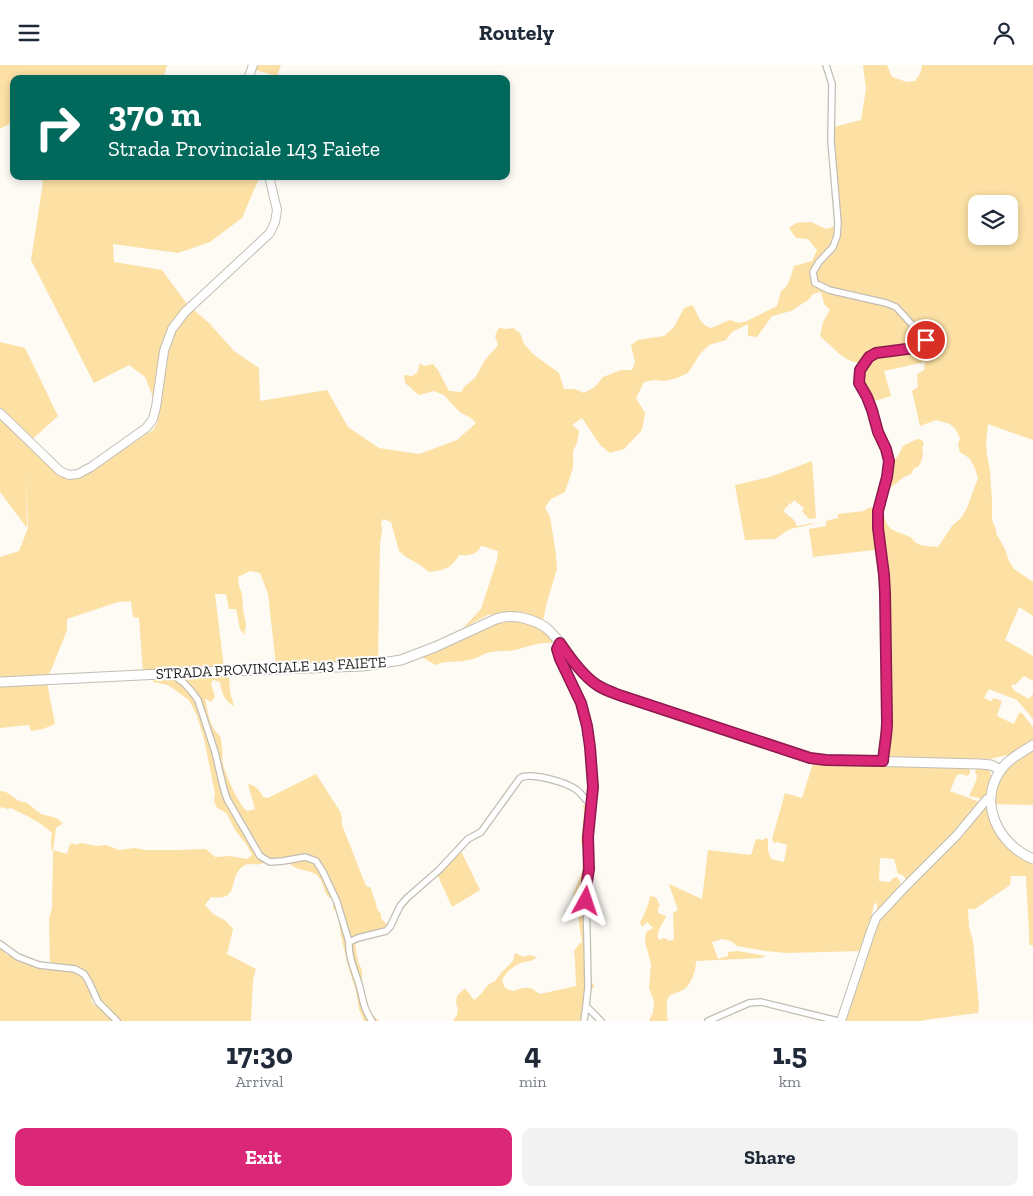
<!DOCTYPE html>
<style>
:root{--surface:#fff;--page:#f2f2f3;--text:#1f2937;--muted:#747a83;--accent:#db2777}
body{margin:0;font-family:"Zilla Slab",serif;background:var(--page);color:var(--text);height:100vh;display:flex;flex-direction:column;font-size:19px;white-space:nowrap}
*{box-sizing:border-box;margin:0}
p{font-size:16px;color:var(--muted)}
.icon{flex:none;width:28px;height:28px;fill:none;stroke:currentColor;stroke-width:2;stroke-linecap:round;stroke-linejoin:round}
.map{position:relative;height:956px;overflow:hidden}
.panel{display:flex;flex-direction:column;background:var(--surface);flex:1}
.panel>*{flex:none}
.guide{position:absolute;left:10px;top:10px;width:500px;height:105px;border-radius:10px;box-shadow:0 2px 8px #0003;background:#00695c;color:#fff;overflow:hidden}
.controls{position:absolute;left:968px;top:130px;display:grid;gap:10px}
.controls a{display:grid;place-items:center;width:50px;height:50px;border-radius:10px;background:var(--surface);box-shadow:0 2px 8px #0003;font-size:25px}
.pin{position:absolute;display:grid;place-items:center;width:42px;height:42px;color:#fff;margin:-21px;border:2px solid #fff;border-radius:50%;box-shadow:0 1px 5px #0007}
.me{position:absolute;width:55px;margin:-28px;rotate:5deg;stroke-linejoin:round;filter:drop-shadow(0 0 4px #0008)}
.turn{display:flex;align-items:center;gap:18px;height:105px;padding:0 15px;font-size:22px}
.turn .icon{width:65px;height:65px;stroke-width:2.5}
.turn b{display:block;font-size:35px;line-height:42px}
.eta{display:flex;justify-content:space-evenly;align-items:center;height:85px;text-align:center}
.eta b{font-size:30px;font-weight:800;line-height:35px}
.cta{display:flex;gap:10px;margin-top:auto;padding:10px 15px}
.cta a{flex:1;height:58px;border-radius:10px;background:var(--accent);color:#fff;font-size:20px;font-weight:800;line-height:58px;text-align:center}
.cta a+a{background:var(--page);color:var(--text)}
header{display:flex;justify-content:space-between;align-items:center;height:65px;padding:0 15px;background:var(--surface);font-size:22px;font-weight:800}
.map>svg:first-child{display:block}
</style>
<header><svg class="icon" aria-label="menu" viewBox="0 0 24 24"><path d="M4 6h16M4 12h16M4 18h16"/></svg>Routely<svg class="icon" aria-label="person" viewBox="0 0 24 24"><circle cx="12" cy="8" r="4"/><path d="M4 21q1-7 8-7t8 7"/></svg></header>
<div class="map">
<svg width="1033" height="956" viewBox="0 0 1033 956">
<rect width="100%" height="100%" fill="#fefbf5"/>
<path fill="#fce0a4" fill-rule="evenodd" d="M0 0H167L163 14H14V56L0 64Z
M257 0H281L277 11 255 5Z
M863 0H887L892 12 907 17 915 16 921 7 922 0H1033V375L988 359 986 377 987 390 990 406 992 435V455L996 464V468L1005 484 1009 496 1014 504 1033 517V551L1019 542 1005 575 1033 591V616L1024 611 1015 620 1013 619 1011 621 1015 626 1029 634 1033 629V654L1017 635 989 624 984 633 991 636 994 633 1002 636 997 651 1014 659 1019 648H1022L1033 662V674L1030 678 1012 689 990 694 886 692 891 664 889 636 888 518 886 517 883 484 813 492 809 464 826 461V456L838 453V449L864 446 868 443 876 442 875 447H883C888 468 893 464 910 472 916 475 910 473 915 477 921 482 931 481 938 482L952 461 961 453 967 443 978 413 974 401 969 393 960 387 958 380 960 373 956 365 950 359 936 355 920 361 912 326 918 322 917 309 924 305 925 297 884 306 891 331 871 337C863 317 854 307 875 290L924 283C935 272 923 266 915 260V266L919 271 918 276 913 279 874 287 863 298C845 299 832 281 820 271L823 257 830 245 824 239 821 227 813 229 808 235 791 246 772 251 757 272 748 271V259L732 267 726 275 709 280 700 289 688 308 677 313 665 316 654 315 644 317 636 333 645 348 642 365 624 384 610 388 600 380 582 353 572 360 579 366 577 378 573 386V403L565 427 551 434 545 442 550 452 556 489 557 504 547 537 543 556 526 548 507 547 488 550 463 563 481 544 497 495 498 486C492 485 488 482 481 481 477 490 469 491 459 490 451 504 444 505 429 507L420 500 406 492 399 486 391 457 383 454 381 458 382 465 380 478 378 595 369 597 276 600 268 529 260 508 250 506 238 512 239 521 242 529 243 544 246 560 244 570 240 564 236 544H229L226 529H215L224 603 143 607 139 553 133 552 131 536 118 537 67 554V565L52 603 47 612 0 615V492L19 486 28 463 26 410 27 463 0 427V277L25 283 58 351 26 380 28 379 68 413 82 412 153 365 158 356 153 332 145 312 129 300 94 318 31 195 43 117 38 111H260L242 153 210 177 178 188 113 179 114 197 162 205 187 239 210 259 234 286 259 303 260 336 327 325 348 362 379 383 419 389 457 375 476 358 471 353 461 348 450 337 444 330 434 326 419 330 405 318 404 310 412 311 417 308 420 298 424 301 433 299 438 305 449 326 461 327 465 321 475 313 485 295 498 280 495 271 499 263 506 264 513 263 520 268 524 279 533 289 559 308 564 324H575L584 328 595 322 603 312 621 305H632L635 297 631 280 638 275 664 271 674 262 684 243 692 240C699 249 698 259 711 263L730 255 739 258 747 256 777 241 781 226C789 222 791 210 794 201L812 196 817 185 808 174 796 173 789 163 796 158 811 157 826 164 840 160 836 109 834 62 861 55 866 24ZM976 139H1009V171H976Z
M917 374 922 375 924 378 922 383 923 389 921 397 918 402 914 403 911 409 904 412 889 424 888 418 890 393 895 394 898 391 903 381Z
M812 396 816 453 809 454 802 446 804 443 794 435 791 439 790 438 783 446 794 455 797 461 813 458V459L790 464 775 474 745 475 735 420 770 412Z
M508 555C528 557 542 560 553 578 539 577 528 582 515 585 506 587 496 585 487 588 481 590 476 594 469 595 457 598 446 595 435 600L422 592 494 558Z
M219 610H229L230 627 234 641C224 636 221 626 220 617L213 615 211 619 215 632 211 637 205 633C208 647 209 662 220 671 221 675 222 679 222 683 223 687 222 691 222 695 224 707 238 739 247 746L255 744 248 719C256 721 259 724 263 732L268 733 316 709 341 748 342 760 366 821 371 823C372 830 377 838 377 844L381 849V853L388 861 386 864 353 873 357 878 355 880 358 897 362 905V918L365 935 371 949 379 956H364L359 944 356 926 348 901 341 871 339 857 337 848 333 843V836C331 834 329 832 327 830 323 825 324 817 317 810 312 806 305 806 299 804 293 803 288 796 283 795 275 794 267 798 260 799 253 801 249 796 242 802 227 815 241 836 211 832L205 840 213 849 226 856 233 864 227 889 256 904 253 914 251 956H120L101 937 78 903 50 897 49 854 52 843 53 785 51 784V775L52 768C41 757 25 750 11 743L8 744 1 742 0 744V726L6 727 19 736 27 738 41 749 56 753 63 758 56 763 53 785 67 789 69 781 72 778 75 780 81 778 97 781 106 780 119 785 135 783 145 785H178L206 784 215 792 230 791 247 794 252 790 246 779 235 765 227 749 223 746 217 743 214 736 215 728 204 674 197 651 189 635 168 620 153 617 154 614 181 612 182 614C190 612 197 611 205 611 210 611 214 612 219 610Z
M47 618 55 659 43 664 31 666 29 660 0 663V620Z
M1033 685V740L993 739C993 729 996 717 1001 708 1005 701 1025 690 1033 685Z
M813 698 969 702 970 707 968 711 962 709 957 710 950 726 980 737 955 769 906 816C905 812 903 809 898 809L894 794 880 793 879 816 890 817 893 813 897 812 900 816V824L879 846 877 844V838L874 839 870 859 862 886 787 888 765 886 737 881 731 876 722 874 712 877 718 894 728 891V887L738 886 766 891 761 893 696 896C696 906 691 920 683 925 671 931 666 928 667 944 667 948 667 952 668 956H649L653 947 654 936 649 923 651 900 648 887 645 878 646 867 653 863 647 857 642 862 640 857C644 851 649 838 650 831L655 832 658 835 657 837 659 838 660 841 658 842V848L666 851C664 858 656 865 658 874L661 875 662 873 667 874 669 876 674 874 673 848 678 845 669 819 702 834 708 785 751 790 756 774 763 775 765 773 768 774V785L771 794 784 797 787 780 777 777 774 779 772 774 785 728 802 733Z
M976 702 989 704C994 714 988 725 983 734L969 731 976 716 977 710 975 707Z
M986 739C994 771 1002 784 1033 797V881L1029 879V868L1026 811H1011L1010 820 975 844H968L969 862 973 876 979 942 978 948 931 954 920 956H845L874 870 873 869 878 857 883 850 943 790 959 772Z
M583 740 595 742 591 806 588 826 590 916 594 920V923L590 924C589 934 587 945 587 956H453L457 950 458 944 456 938 457 931 465 923 474 935 481 929 488 920 495 916 502 907 513 896 515 888 523 892 529 890 537 892C532 897 527 896 521 898 513 901 505 908 502 915L505 923 513 926 523 923H531L540 929 576 921 575 895 574 886 579 879 582 877 576 838 573 830 582 807 583 797 584 788 581 777 584 747Z
M461 786 480 825 452 842 437 809Z
M0 881 5 886 6 890C14 889 21 894 26 899L76 907 83 911 93 929 91 935 94 940 101 943 114 956H0Z"/>
<g fill="none" stroke-linecap="round" stroke-linejoin="round">
<defs>
<path id="minor" d="M826 0 832 19 831 76 838 158 837 171 833 182 819 197 813 207 815 218 829 225 886 238 896 242 917 265 924 271 926 275 922 282 876 288 869 292 860 305 859 318 867 332 872 345 878 367 886 384 889 396 887 413 878 446V463L884 510 885 528 887 646V667L884 681 883 696
M560 578 557 584 565 606 581 638 589 671 593 712V721L588 772 589 803 586 823 588 922 586 941 584 956
M175 609C177 614 180 615 184 618 189 623 194 629 198 635L215 687 223 721 227 734 260 791 270 797 283 796 305 792 316 796 323 807 337 837 349 877
M0 879 18 892 39 900 75 904 84 909 89 917 98 937 117 956
M586 941 601 956
M372 956C363 943 363 934 359 919 355 906 348 892 349 877L358 873 386 866 390 862 400 841 407 833 439 805 468 774 481 767 520 713C531 707 566 717 577 725 582 729 585 735 591 739
M708 956 749 938 761 937 838 956"/>
<path id="tertiary" d="M248 14 253 0
M0 348 60 406 69 410 78 409 91 402 146 363 153 354 156 342 164 286 172 264 185 247 270 168 275 157 277 145 269 111
M841 956 871 866 876 853 904 823 957 770 987 734 990 733"/>
<path id="secondary" d="M0 617 201 607 363 601 401 595 435 582 496 554C504 551 511 551 519 552 528 554 538 557 545 562 562 575 572 598 588 613 597 622 610 626 622 631L810 693 826 695 980 699 991 700 1001 705
M1033 680C1021 688 1008 694 1000 706 978 739 999 780 1033 794"/>
</defs>
<use href="#minor" stroke="#c2bdb3" stroke-width="8"/>
<use href="#tertiary" stroke="#c2bdb3" stroke-width="10"/>
<use href="#secondary" stroke="#c2bdb3" stroke-width="11"/>
<use href="#minor" stroke="#fff" stroke-width="5.5"/>
<use href="#tertiary" stroke="#fff" stroke-width="8"/>
<use href="#secondary" stroke="#fff" stroke-width="9"/>
</g>
<g fill="none" stroke-linecap="round" stroke-linejoin="round">
<defs>
<path id="route" d="M586 836V823L589 804 588 772 593 722 590 682 587 661 581 638 560 594 557 584 560 578C570 593 582 610 597 620 604 625 614 628 622 631L810 693 826 695 883 696C884 683 887 670 887 657L885 528 884 510 878 463V446L887 412 889 396 886 384 878 367 872 345 867 332 859 318 860 305 869 292 876 288 922 282 926 275"/>
</defs>
<use href="#route" stroke="#8e194d" stroke-width="12"/>
<use href="#route" stroke="#db2777" stroke-width="9"/>
</g>
<g text-anchor="middle" stroke-width="4" stroke-linejoin="round" paint-order="stroke">
<g font-size="15" fill="#201e1a" stroke="#fff">
<text transform="translate(271 603) rotate(-3)" y="5">STRADA PROVINCIALE 143 FAIETE</text>
</g>
</g>
</svg>
<div class="controls">
<a><svg class="icon" aria-label="layers" viewBox="0 0 24 24"><path d="M12 4l9 5-9 5-9-5zM3 14l9 5 9-5"/></svg></a>
</div>
<div class="pin" style="left:926px;top:275px;background:#d93025"><svg class="icon" aria-label="arrive" viewBox="0 0 24 24"><path d="M6 21V4h12l-3 4 3 4H6"/></svg></div>
<svg class="me" style="left:586px;top:836px" viewBox="-20 -20 40 40"><path d="M0-17L14 15 0 8-14 15z" fill="#db2777" stroke="#fff" stroke-width="4"/></svg>
<div class="guide">
<div class="turn"><svg class="icon" aria-label="right" viewBox="0 0 24 24"><path d="M7 20v-9h11M14 6l5 5-5 5"/></svg><div><b>370 m</b>Strada Provinciale 143 Faiete</div></div>
</div>
</div>
<section class="panel">
<div class="eta">
<div><b>17:30</b><p>Arrival</p></div>
<div><b>4</b><p>min</p></div>
<div><b>1.5</b><p>km</p></div>
</div>
<div class="cta"><a>Exit</a><a>Share</a></div>
</section>
